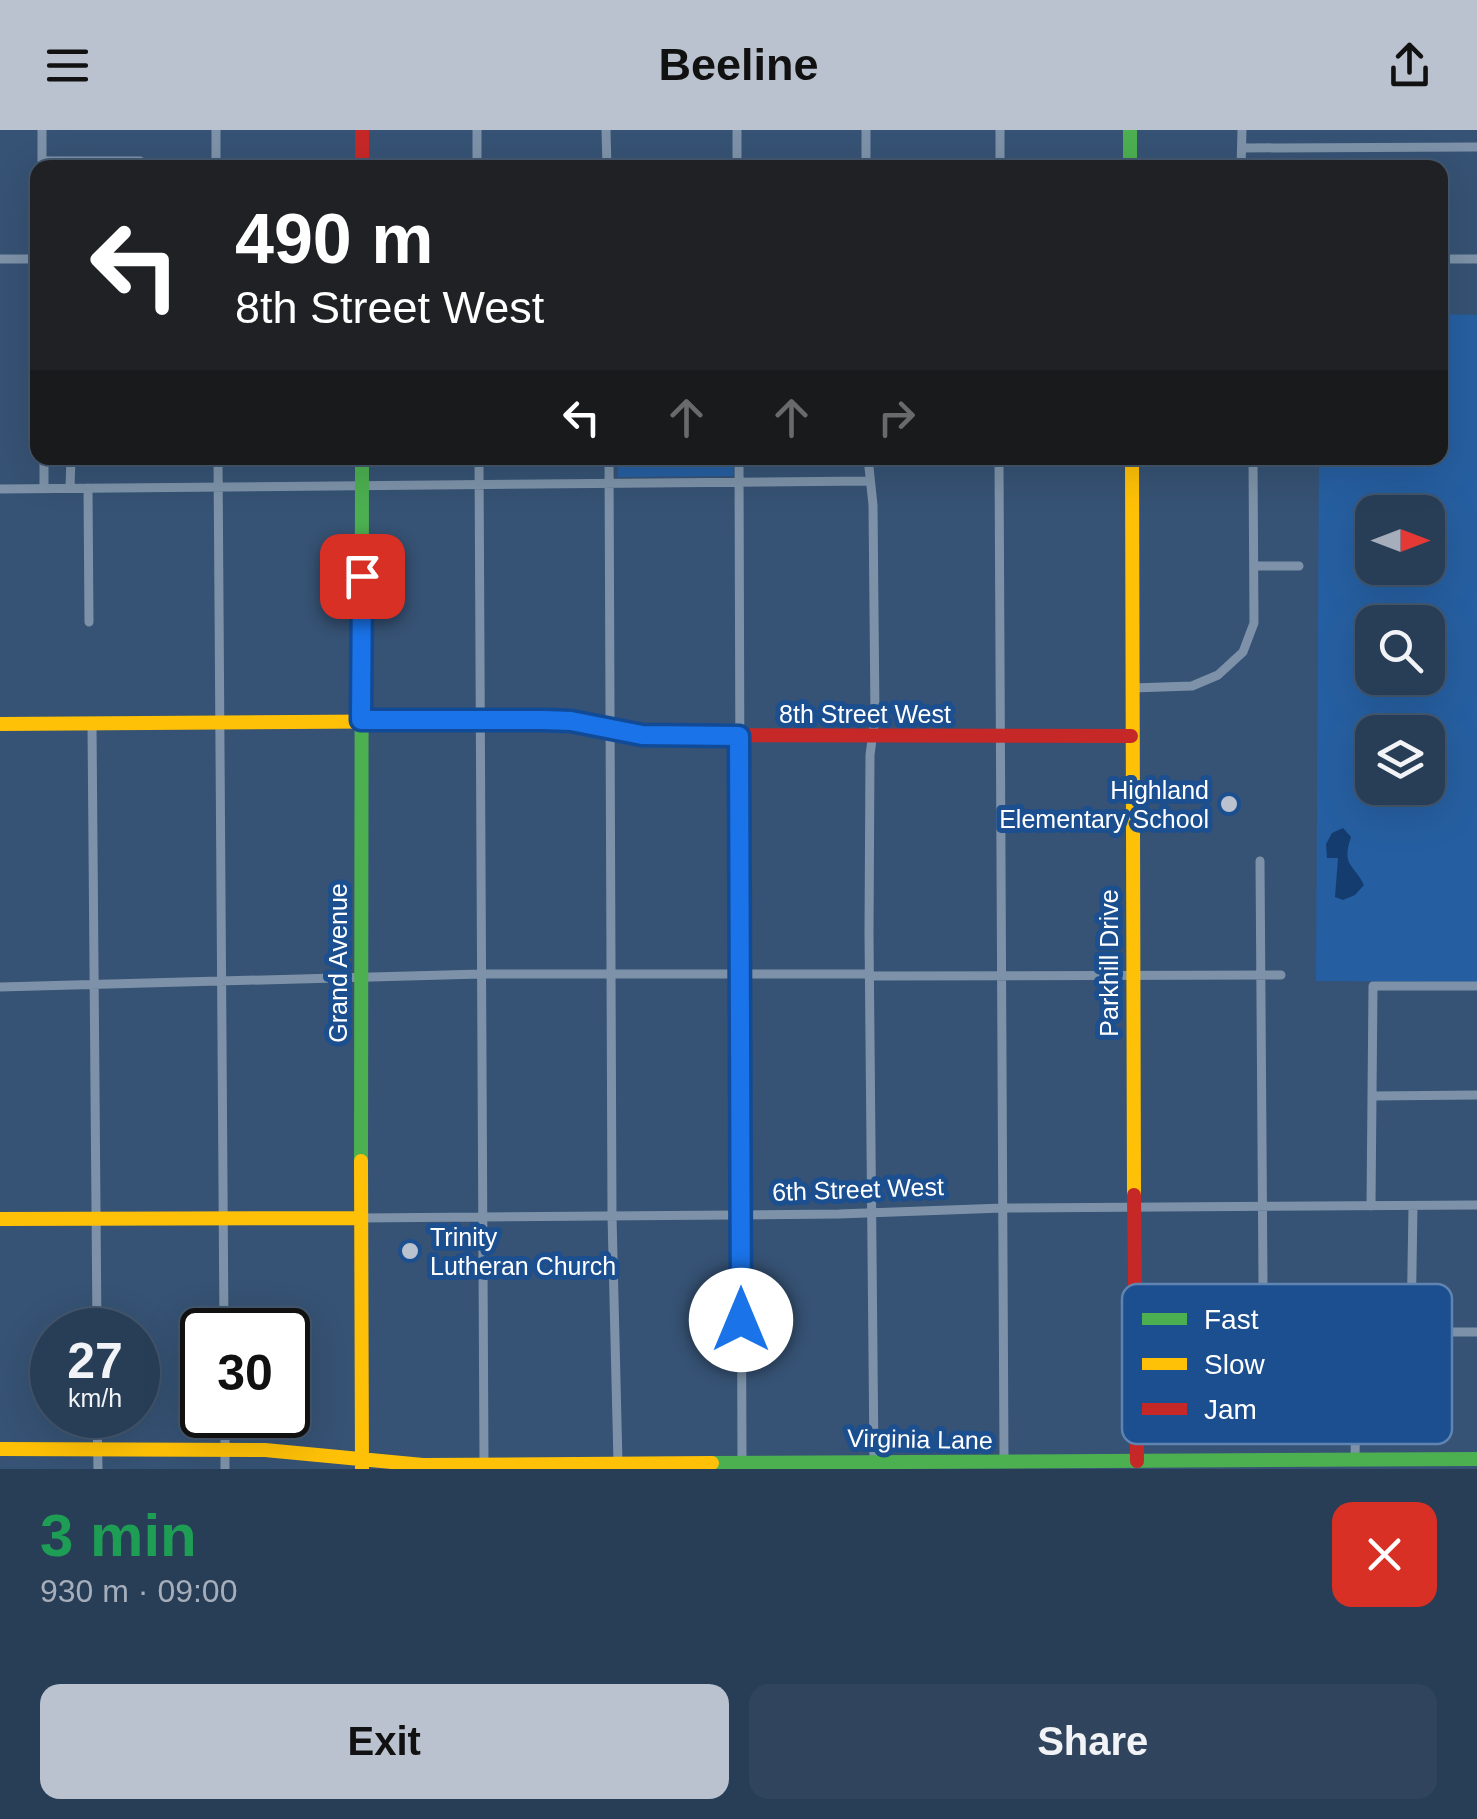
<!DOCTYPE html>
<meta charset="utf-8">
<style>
:root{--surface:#283e57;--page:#30455d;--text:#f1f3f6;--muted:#a5aeba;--line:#44576d;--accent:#b9c2ce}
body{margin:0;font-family:Helvetica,sans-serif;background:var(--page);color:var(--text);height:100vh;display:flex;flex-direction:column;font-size:38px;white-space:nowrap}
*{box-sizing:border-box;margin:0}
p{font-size:32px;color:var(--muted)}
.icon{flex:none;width:55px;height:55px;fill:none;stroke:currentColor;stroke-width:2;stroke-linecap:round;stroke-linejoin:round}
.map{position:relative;height:1339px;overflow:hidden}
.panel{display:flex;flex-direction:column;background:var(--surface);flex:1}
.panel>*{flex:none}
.guide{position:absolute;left:30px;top:30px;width:1418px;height:305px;border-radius:20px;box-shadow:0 10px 40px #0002,0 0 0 2px var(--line);background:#202124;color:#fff;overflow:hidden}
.needle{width:65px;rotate:90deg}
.buttons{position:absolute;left:1355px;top:365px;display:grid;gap:20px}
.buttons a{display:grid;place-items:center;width:90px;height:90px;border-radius:20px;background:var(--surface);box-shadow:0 10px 40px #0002,0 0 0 2px var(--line);font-size:50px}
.speed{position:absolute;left:30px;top:1178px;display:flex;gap:20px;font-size:50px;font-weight:700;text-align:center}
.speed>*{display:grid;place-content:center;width:130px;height:130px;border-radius:50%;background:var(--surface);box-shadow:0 10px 40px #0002,0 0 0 2px var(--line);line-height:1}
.speed small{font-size:25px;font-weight:400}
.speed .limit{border:5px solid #111;border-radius:15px;background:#fff;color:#111}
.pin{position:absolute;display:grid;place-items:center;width:85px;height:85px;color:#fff;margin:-42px;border-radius:20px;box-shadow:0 5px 15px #0006}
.me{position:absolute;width:110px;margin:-55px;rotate:0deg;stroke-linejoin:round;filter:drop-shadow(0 0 8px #0008)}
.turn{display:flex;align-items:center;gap:35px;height:210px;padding:0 40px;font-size:45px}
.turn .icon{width:130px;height:130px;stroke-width:2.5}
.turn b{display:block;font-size:70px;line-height:85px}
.lanes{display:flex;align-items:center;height:95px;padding:0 40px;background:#0003;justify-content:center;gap:50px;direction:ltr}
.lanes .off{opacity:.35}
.round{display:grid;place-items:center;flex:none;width:105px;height:105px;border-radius:20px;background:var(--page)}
.summary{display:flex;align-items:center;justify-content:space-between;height:170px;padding:0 40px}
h1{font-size:60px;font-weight:600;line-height:75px;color:#1e9e55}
.cta{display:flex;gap:20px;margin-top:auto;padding:20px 40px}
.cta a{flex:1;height:115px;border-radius:20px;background:var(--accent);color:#111;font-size:40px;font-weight:600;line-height:115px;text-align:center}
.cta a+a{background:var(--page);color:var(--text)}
header{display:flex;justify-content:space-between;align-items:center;height:130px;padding:0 40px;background:var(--accent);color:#111;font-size:45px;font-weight:600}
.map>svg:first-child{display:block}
</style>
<header><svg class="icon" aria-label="menu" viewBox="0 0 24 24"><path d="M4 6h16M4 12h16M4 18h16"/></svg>Beeline<svg class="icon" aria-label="share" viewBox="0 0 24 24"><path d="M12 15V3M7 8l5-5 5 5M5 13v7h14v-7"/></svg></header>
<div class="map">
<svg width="1477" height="1339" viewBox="0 0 1477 1339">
<rect width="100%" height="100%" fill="#365274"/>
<path fill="#265fa1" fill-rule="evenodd" d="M1440 184 1477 185V852L1316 851 1319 328H1440ZM1372 382H1428V438H1372ZM1372 492H1428V548H1372ZM1372 602H1428V658H1372Z
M618 328H733V346L618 347Z"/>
<path fill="#153c6e" d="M1343 698 1351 707C1341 736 1354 734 1364 755L1355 765 1343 770 1335 767 1338 728H1327L1326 714 1332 703Z"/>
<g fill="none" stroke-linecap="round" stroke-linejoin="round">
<path stroke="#7d92a8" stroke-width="9" d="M42 0V38
M216 0V38
M477 0V38
M606 0 607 38
M737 0V38
M1000 0V38
M1242 18 1477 17
M42 31H140
M866 38V0
M1241 38 1242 0
M0 129H38
M1440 129H1477
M44 328V358
M218 328 224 1200
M479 328 484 1333
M609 328 612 1086 618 1333
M739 328 742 1336
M868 328 873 375 875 587 870 625 869 804 874 1331
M999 328 1004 1332
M70 358 71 328
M88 358 89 492
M0 359 869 351
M1254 436H1299
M1132 558 1192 556 1218 545 1243 522 1254 493 1253 328
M92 594 97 1200
M1260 731 1263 1152
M869 846 1281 845
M0 857 481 844H869
M1373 966 1477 965
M1371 1076 1373 856H1477
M1413 1076 1411 1202H1477
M361 1088 839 1084 1003 1078 1477 1075
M1319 1160H1411
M97 1285 98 1339
M225 1285V1339
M1355 1330 1356 1264"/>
<path stroke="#4caf50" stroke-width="14" d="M1130 0V38
M361 1031 362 328
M712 1333 1477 1329"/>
<path stroke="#ffc107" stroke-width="14" d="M1132 328 1134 1065
M0 594 449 591
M361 1031 362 1339
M0 1089 361 1088
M0 1319 265 1320 423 1335 712 1333"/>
<path stroke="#c62828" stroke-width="14" d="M362 0V38
M449 591H571L642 605 1131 606
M1134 1065 1137 1331"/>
</g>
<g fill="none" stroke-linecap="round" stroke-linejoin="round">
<defs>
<path id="route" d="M362 446 361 590H544L571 591 642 605 739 606 741 1190"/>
</defs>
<use href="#route" stroke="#114b97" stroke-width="25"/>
<use href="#route" stroke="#1a73e8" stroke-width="18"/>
</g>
<g fill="#b9c2ce" stroke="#1b4f8f" stroke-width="4">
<circle cx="1229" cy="674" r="10"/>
<circle cx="410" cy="1121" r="10"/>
</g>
<g text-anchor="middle" stroke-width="10" stroke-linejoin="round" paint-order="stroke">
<g font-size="25" fill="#fff" stroke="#1b4f8f">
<text x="865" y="593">8th Street West</text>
<text transform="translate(338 833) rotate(-90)" y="9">Grand Avenue</text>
<text transform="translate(1109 833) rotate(-90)" y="9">Parkhill Drive</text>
<text transform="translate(858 1059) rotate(-2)" y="9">6th Street West</text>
<text transform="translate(920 1309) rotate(1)" y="9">Virginia Lane</text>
</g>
<g font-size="25" fill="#fff" stroke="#1b4f8f" text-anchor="end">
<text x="1209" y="669">Highland<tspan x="1209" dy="29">Elementary School</tspan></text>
<text x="430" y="1116" text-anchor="start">Trinity<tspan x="430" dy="29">Lutheran Church</tspan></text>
</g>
</g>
<rect x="1122" y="1154" width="330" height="160" rx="15" fill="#1b4f8f" stroke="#5f84b1" stroke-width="2.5"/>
<rect x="1142" y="1183" width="45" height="12" fill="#4caf50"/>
<rect x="1142" y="1228" width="45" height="12" fill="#ffc107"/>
<rect x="1142" y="1273" width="45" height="12" fill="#c62828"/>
<g font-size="28" fill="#fff">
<text x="1204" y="1199">Fast</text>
<text x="1204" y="1244">Slow</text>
<text x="1204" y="1289">Jam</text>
</g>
</svg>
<div class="buttons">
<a><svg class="needle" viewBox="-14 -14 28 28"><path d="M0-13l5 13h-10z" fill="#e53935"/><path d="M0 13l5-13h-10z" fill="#a5aeba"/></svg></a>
<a><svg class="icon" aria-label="search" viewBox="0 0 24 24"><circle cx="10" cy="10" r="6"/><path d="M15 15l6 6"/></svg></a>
<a><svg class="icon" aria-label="layers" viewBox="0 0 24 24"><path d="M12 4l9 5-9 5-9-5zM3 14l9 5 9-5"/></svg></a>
</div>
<div class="speed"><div>27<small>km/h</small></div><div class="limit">30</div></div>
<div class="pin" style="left:362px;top:446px;background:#d93025"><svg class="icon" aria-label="arrive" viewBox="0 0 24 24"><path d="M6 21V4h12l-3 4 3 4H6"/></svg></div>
<svg class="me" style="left:741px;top:1190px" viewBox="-20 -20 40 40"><circle r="19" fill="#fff"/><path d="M0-13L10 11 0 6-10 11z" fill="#1a73e8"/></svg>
<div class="guide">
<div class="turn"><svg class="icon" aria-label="left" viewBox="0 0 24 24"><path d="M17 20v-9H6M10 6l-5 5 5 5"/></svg><div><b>490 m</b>8th Street West</div></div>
<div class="lanes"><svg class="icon" aria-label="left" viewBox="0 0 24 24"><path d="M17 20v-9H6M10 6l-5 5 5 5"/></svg><svg class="icon off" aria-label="ahead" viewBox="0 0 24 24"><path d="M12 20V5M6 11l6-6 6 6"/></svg><svg class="icon off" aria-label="ahead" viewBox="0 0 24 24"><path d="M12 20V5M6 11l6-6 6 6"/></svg><svg class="icon off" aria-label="right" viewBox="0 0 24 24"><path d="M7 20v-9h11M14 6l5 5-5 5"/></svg></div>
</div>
</div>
<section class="panel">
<div class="summary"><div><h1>3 min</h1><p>930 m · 09:00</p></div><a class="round" style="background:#d93025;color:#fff"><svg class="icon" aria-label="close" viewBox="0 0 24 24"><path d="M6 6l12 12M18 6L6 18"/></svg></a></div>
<div class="cta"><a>Exit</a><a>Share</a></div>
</section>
